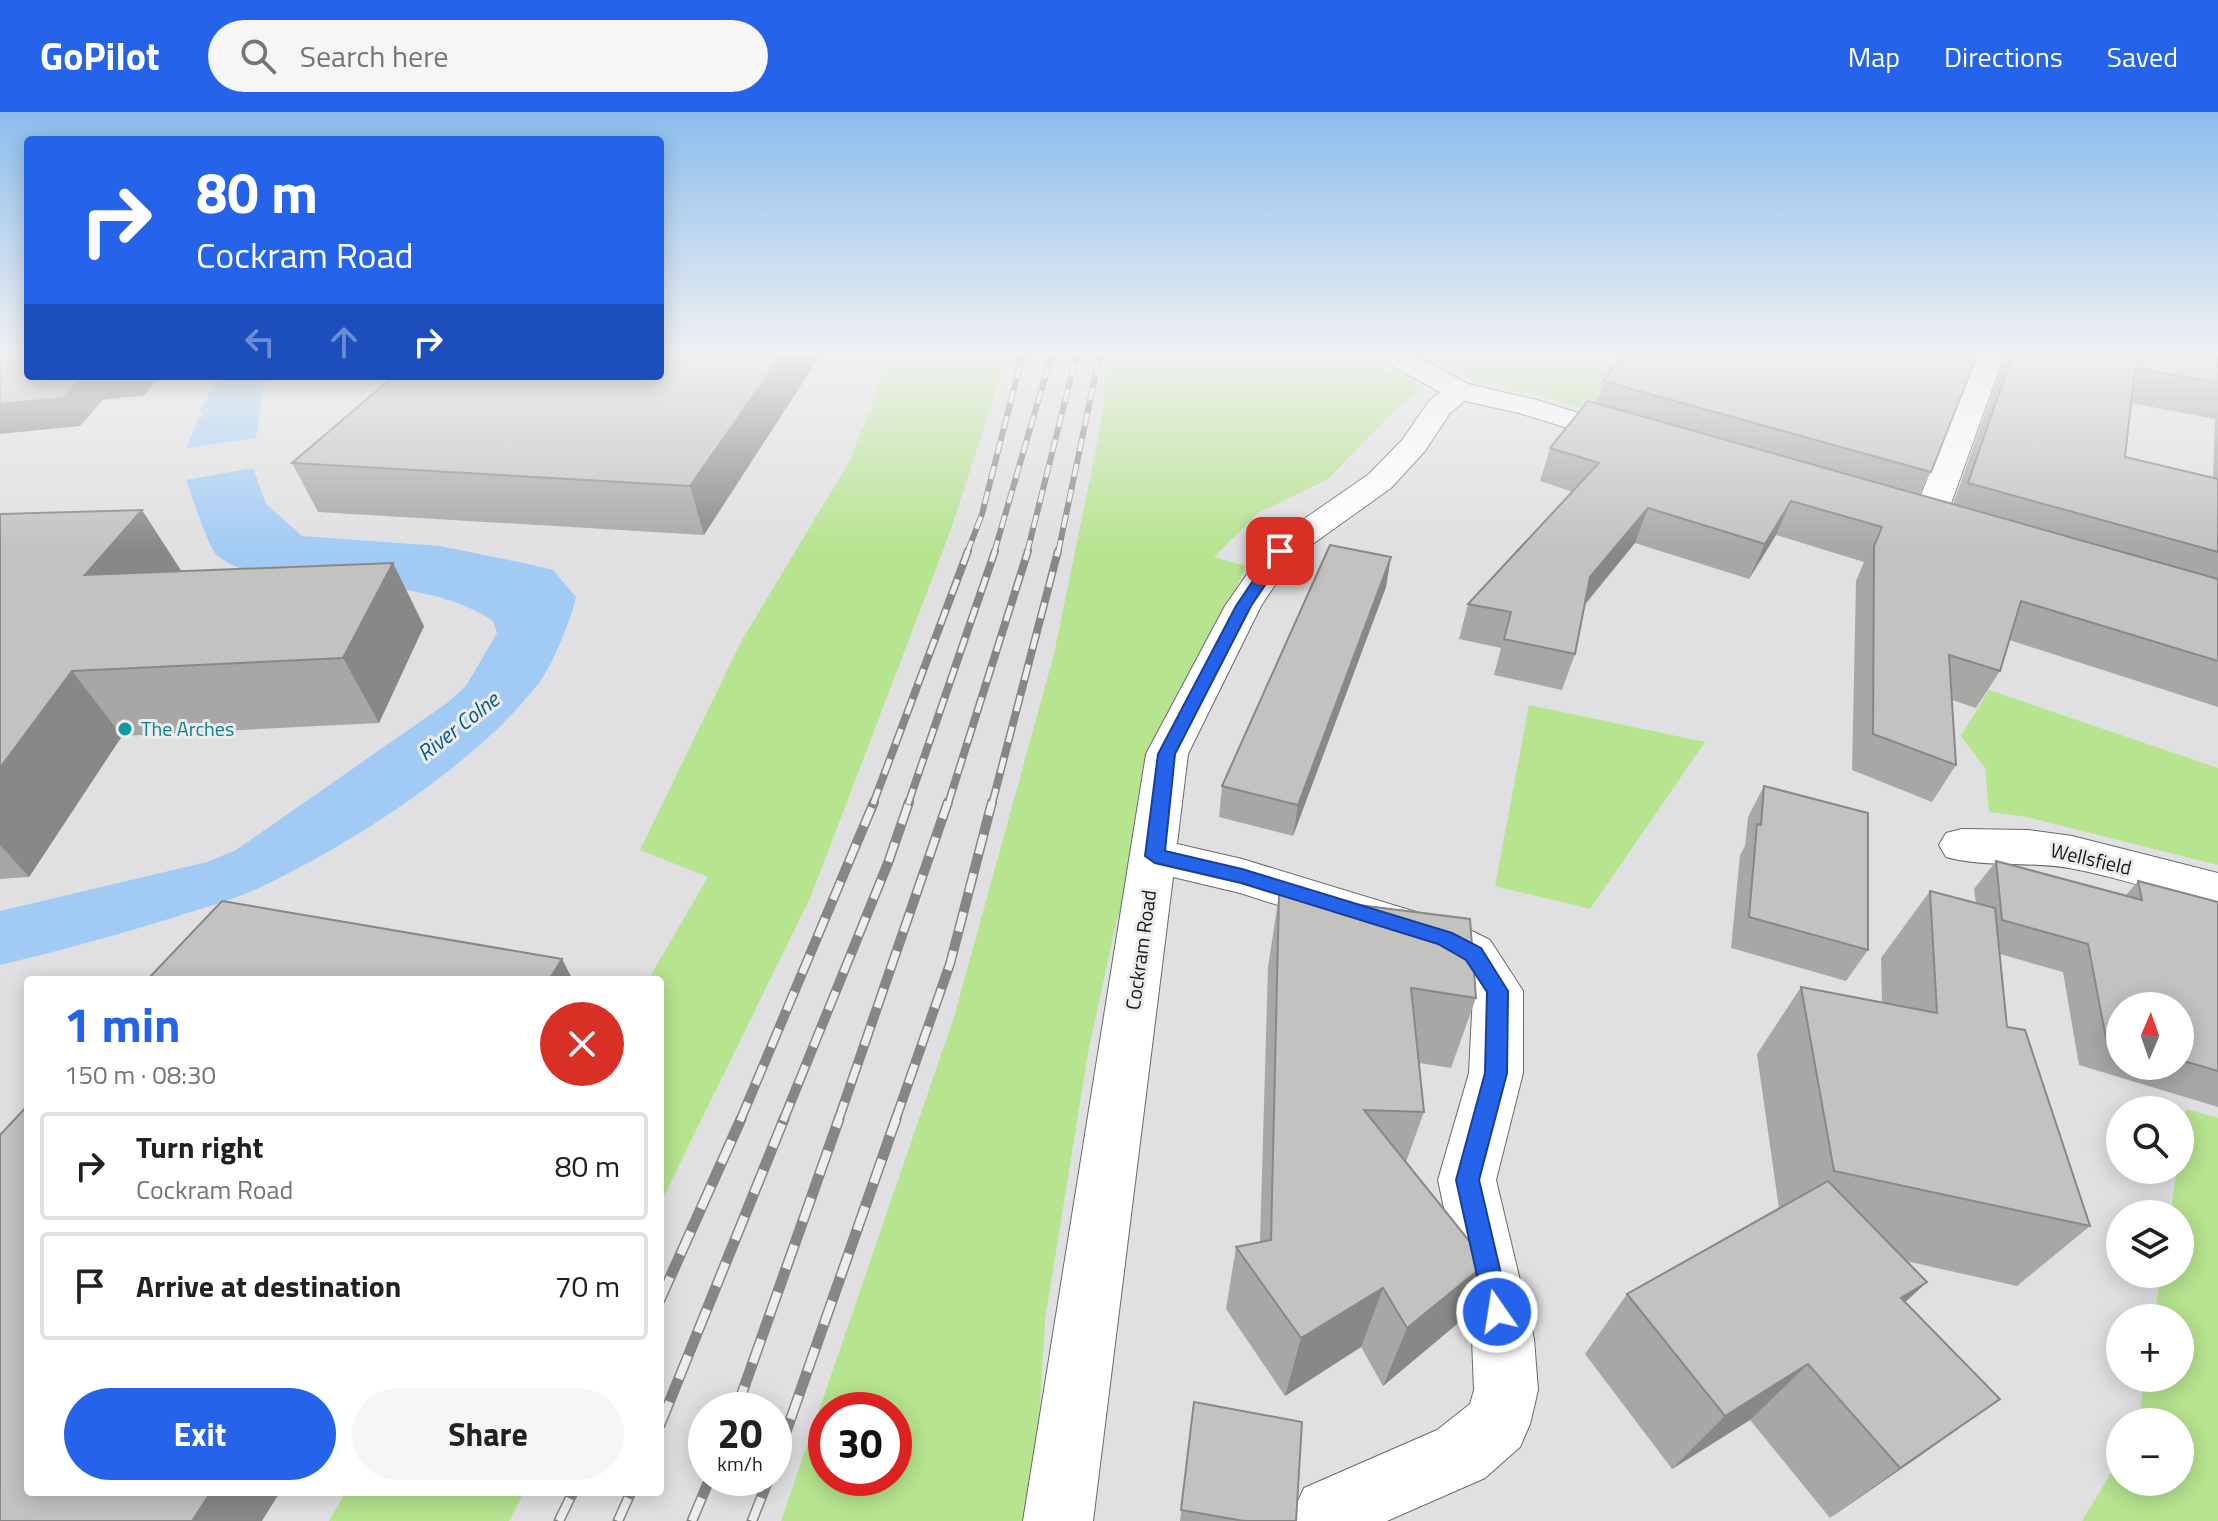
<!DOCTYPE html>
<meta charset="utf-8">
<style>
:root{--surface:#fff;--page:#f6f6f6;--text:#202124;--muted:#757577;--line:#e0e0e0;--accent:#2563eb}
body{margin:0;font-family:"Titillium Web",sans-serif;background:var(--page);color:var(--text);height:100vh;display:flex;flex-direction:column;font-size:30px;white-space:nowrap}
*{box-sizing:border-box;margin:0}
p{font-size:26px;color:var(--muted)}
.icon{flex:none;width:44px;height:44px;fill:none;stroke:currentColor;stroke-width:2;stroke-linecap:round;stroke-linejoin:round}
.map{position:relative;flex:1;overflow:hidden}
.details{position:absolute;left:24px;top:864px;width:640px;height:520px;display:flex;flex-direction:column;background:var(--surface);border-radius:8px;box-shadow:0 4px 20px #0003}
.details>*{flex:none}
.guide{position:absolute;left:24px;top:24px;width:640px;height:244px;border-radius:8px;box-shadow:0 4px 20px #0003;background:#2563eb;color:#fff;overflow:hidden}
.needle{width:52px;rotate:2deg}
.fabs{position:absolute;left:2106px;top:880px;display:grid;gap:16px}
.fabs a{display:grid;place-items:center;width:88px;height:88px;border-radius:50%;background:var(--surface);box-shadow:0 4px 20px #0003;font-size:40px}
.speed{position:absolute;left:688px;top:1280px;display:flex;gap:16px;font-size:40px;font-weight:700;text-align:center}
.speed>*{display:grid;place-content:center;width:104px;height:104px;border-radius:50%;background:var(--surface);box-shadow:0 4px 20px #0003;line-height:1}
.speed small{font-size:20px;font-weight:400}
.speed .limit{border:12px solid #d22;background:#fff;color:#111}
.pin{position:absolute;display:grid;place-items:center;width:68px;height:68px;color:#fff;margin:-34px;border-radius:16px;box-shadow:0 4px 12px #0006}
.me{position:absolute;width:88px;margin:-44px;rotate:347deg;stroke-linejoin:round;filter:drop-shadow(0 0 6px #0008)}
.turn{display:flex;align-items:center;gap:28px;height:168px;padding:0 40px;font-size:36px}
.turn .icon{width:104px;height:104px;stroke-width:2.5}
.turn b{display:block;font-size:56px;line-height:68px}
.lanes{display:flex;align-items:center;height:76px;padding:0 40px;background:#0003;justify-content:center;gap:40px;direction:ltr}
.lanes .off{opacity:.35}
.round{display:grid;place-items:center;flex:none;width:84px;height:84px;border-radius:42px;background:var(--page)}
.headline{display:flex;align-items:center;justify-content:space-between;height:136px;padding:0 40px}
h1{font-size:48px;font-weight:700;line-height:60px;color:var(--accent)}
.action{display:flex;gap:16px;margin-top:auto;padding:16px 40px}
.action a{flex:1;height:92px;border-radius:48px;background:var(--accent);color:#fff;font-size:32px;font-weight:700;line-height:92px;text-align:center}
.action a+a{background:var(--page);color:var(--text)}
ul{padding:0;list-style:none}
li{display:flex;align-items:center;gap:24px;height:108px;margin:0 16px 12px;padding:0 24px;border:4px solid var(--line);border-radius:8px}
li div{flex:1}
li b{display:block;font-size:30px}
li em{font-style:normal}
header{display:flex;align-items:center;gap:48px;box-sizing:border-box;height:112px;padding:0 40px;background:var(--accent);color:#fff}
header strong{font-size:38px}
nav{display:flex;gap:44px;margin-inline-start:auto;font-size:28px}
.search{width:560px;height:72px;background:var(--page);display:flex;align-items:center;gap:20px;box-sizing:border-box;padding:0 28px;border-radius:44px;color:var(--muted);font-size:30px}
.map>svg:first-child{display:block}
</style>
<header>
<strong>GoPilot</strong>
<div class="search"><svg class="icon" aria-label="search" viewBox="0 0 24 24"><circle cx="10" cy="10" r="6"/><path d="M15 15l6 6"/></svg>Search here</div>
<nav><a>Map</a><a>Directions</a><a>Saved</a></nav>
</header>
<div class="map">
<svg width="2218" height="1409" viewBox="0 0 2218 1409">
<rect width="100%" height="100%" fill="#e0e0e2"/>
<path fill="#b6e48f" fill-rule="evenodd" d="M892 241H1008L950 420 811 784 660 1092V868H648L708 765 640 738 742 528 849 350Z
M1109 241H1353L1380 257 1414 267 1419 279 1397 296 1328 367 1258 401 1214 445 1246 454 1203 549 1147 731 1117 807 1088 941 1045 1208 1033 1409H781L954 905 1054 542 1100 318ZM826 1298H894V1366H826Z
M1420 241H1634L1691 327 1460 262Z
M1989 578 2218 656V753L2027 705 1989 700 1985 656 1961 624Z
M1529 593 1705 630 1590 797 1495 774Z
M2186 997 2218 1006V1409H2082L2120 1346V1370H2180V1310H2138L2145 1266H2180V1206H2154L2161 1162H2180V1102H2170L2177 1058H2180Z
M346 1380H524L509 1409H329Z"/>
<path fill="#a1cbf5" d="M220 264H270L264 273 256 326 187 336 197 309 204 302 200 297Z
M253 356 266 392 302 424 440 434 528 452 553 458 576 485C573 502 552 554 541 568 481 649 352 732 261 775 234 788 203 796 175 805 117 823 59 839 0 853V799L207 750 236 738 447 591 466 574 497 521 493 509C446 477 377 474 322 467 290 463 240 466 216 442 207 432 192 383 186 368Z"/>
<g fill="none" stroke-linecap="round" stroke-linejoin="round">
<defs>
<path id="minor" d="M1376 241H1410L1468 272 1537 288 1639 320 1643 326 1639 332 1628 335 1519 301 1465 289 1450 301 1425 339 1391 376 1293 446 1261 494 1188 642 1177 732 1242 747 1462 814 1490 828 1523 879V961L1496 1068 1534 1227 1538 1278 1530 1312 1520 1335 1485 1366 1387 1409H1297L1293 1400 1304 1376 1437 1318 1470 1292 1474 1278 1472 1227 1438 1068 1469 961 1473 882 1456 856 1428 841 1240 781 1173 765 1093 1409H1023L1146 642 1225 494 1268 432 1369 362 1403 327 1429 289 1440 280 1380 247Z
M1977 241H2005L1944 411 1939 418 1927 421 1915 418 1910 411Z
M1962 717 2028 718 2072 724 2218 761V797C2169 783 2119 765 2069 756 2029 749 1985 756 1946 745L1939 733 1946 721Z"/>
</defs>
<use href="#minor" stroke="#6a6a6c" stroke-width="2"/>
<use href="#minor" fill="#fff" fill-rule="evenodd"/>
<defs>
<path id="rail-far3" d="M967 441 982 402 1023 241
M994 441 1052 241
M1027 441 1077 241
M1058 441 1100 241"/>
<path id="rail-far2" d="M873 692 968 439
M908 692 995 439
M948 692 1028 439
M992 692 1058 439"/>
<path id="rail-far1" d="M740 1009 874 690
M783 1009 888 751 909 690
M838 1009 948 690
M895 1009 950 852 992 690"/>
<path id="rail" d="M660 1188 741 1007
M736 1298 839 1007
M660 1313 784 1007
M774 1354 896 1007
M559 1409 573 1380
M618 1409 631 1380
M692 1409 710 1366
M752 1409 769 1366"/>
</defs>
<use href="#rail-far3" stroke="#868688" stroke-width="6"/>
<use href="#rail-far2" stroke="#868688" stroke-width="8"/>
<use href="#rail-far1" stroke="#868688" stroke-width="10"/>
<use href="#rail" stroke="#868688" stroke-width="11"/>
<use href="#rail-far3" stroke="#ededef" stroke-width="4" stroke-dasharray="13" stroke-linecap="butt"/>
<use href="#rail-far2" stroke="#ededef" stroke-width="5" stroke-dasharray="16" stroke-linecap="butt"/>
<use href="#rail-far1" stroke="#ededef" stroke-width="7" stroke-dasharray="20" stroke-linecap="butt"/>
<use href="#rail" stroke="#ededef" stroke-width="8" stroke-dasharray="25" stroke-linecap="butt"/>
</g>
<path fill="#a9a7a5" fill-rule="evenodd" d="M660 241 704 423 318 400 292 351Z
M2007 241H2218V595L2009 528 2000 559 1976 596 1952 588 1956 653 1932 690 1852 658 1856 469 1864 450 1776 423 1749 467 1635 431 1585 493 1575 542 1562 578 1494 563 1501 536 1459 527 1468 492 1573 380 1540 369 1550 336 1597 291 1603 269 1931 360 1919 383 1953 392ZM2131 291 2215 307 2213 366 2125 345Z
M0 402 181 459 424 514 379 611 122 624 29 765 0 767Z
M1386 475 1293 724 1219 705 1222 674Z
M1764 674 1868 838 1846 869 1731 836 1740 743 1745 734 1748 705Z
M1996 749 2126 783 2138 769 2218 790V995L2079 953 2063 860 2000 842 2007 915 2090 1114 2017 1174 1906 1149 1927 1170 1905 1190 1924 1341 1830 1406 1750 1308 1672 1357 1585 1242 1627 1182 1779 1097 1757 942 1801 875 1882 891 1881 846 1930 779 1976 791 1974 777ZM2120 894H2180V954H2120Z
M1279 783 1476 886 1451 956 1419 951 1424 1000 1406 1050 1487 1151 1457 1212 1383 1274 1361 1235 1285 1284 1226 1197 1236 1135 1260 1130 1268 855Z
M1194 1290 1296 1409H1180Z"/>
<path fill="#898886" d="M783 241H822L704 423 690 374Z
M83 264H160L145 283 103 288 80 314 0 322V292Z
M1791 389 1776 423 1749 467 1765 432Z
M1648 396 1635 431 1578 500 1590 465Z
M142 398 182 460 85 463Z
M1391 445 1386 475 1293 724 1298 693Z
M393 451 424 514 379 611 343 546Z
M72 559 122 624 29 765 0 733V656Z
M562 847 573 868H549Z
M1487 1151 1457 1212 1383 1274 1407 1216Z
M1927 1170 1862 1230 1901 1186Z
M1383 1176 1361 1235 1285 1284 1301 1226Z
M1808 1252 1750 1308 1672 1357 1725 1304Z
M2000 1287 1924 1341 1830 1406 1900 1356Z
M211 1380H280L262 1409H192Z"/>
<path fill="#c4c2c0" stroke="#898886" stroke-width="2" d="M0 241H28V264H83L63 286 0 292Z
M660 241H783L690 374 292 351 394 264H660Z
M1625 241H1978L1931 360 1603 269Z
M2013 241H2218V271L2135 256 2125 345 2218 367V440L1968 371Z
M1588 289 2218 467V549L2021 489 2000 559 1949 543 1956 653 1873 622 1874 434 1882 415 1791 389 1765 432 1648 396 1590 465 1575 542 1504 527 1511 500 1468 492 1599 351 1550 336Z
M142 398 85 463 393 451 343 546 72 559 0 656V402Z
M1330 433 1391 445 1298 693 1222 674Z
M1764 674 1868 701V838L1749 805 1757 712 1761 713Z
M1996 749 2142 788 2138 769 2218 790V959L2180 948V894H2120V930L2106 926 2088 832 2002 808Z
M1930 779 1995 796 2007 915 2025 918 2090 1114 1834 1059 1801 875 1937 901Z
M1279 783 1470 807 1476 886 1411 876 1424 1000 1364 998 1487 1151 1407 1216 1383 1176 1301 1226 1236 1135 1271 1128Z
M222 789 562 847 549 868H147Z
M28 993V1380H211L192 1409H0V1023Z
M1828 1069 1927 1170 1901 1186 2000 1287 1900 1356 1808 1252 1725 1304 1627 1182Z
M1194 1290 1302 1310 1296 1409H1244L1181 1398Z"/>
<linearGradient id="sky" x2="0" y2="1"><stop stop-color="#8bbded"/><stop offset="0.55" stop-color="#f1f1f2"/><stop offset="1" stop-color="#f1f1f2" stop-opacity="0"/></linearGradient>
<rect width="2218" height="438" fill="url(#sky)"/>
<path fill="#2563eb" stroke="#184099" stroke-width="2" d="M1280 434 1288 439 1251 494 1175 642 1165 739 1242 757 1452 821 1481 836 1508 879 1507 961 1479 1068 1510 1200 1506 1209 1497 1213 1488 1209 1485 1200 1456 1068 1485 961 1487 880 1466 848 1438 832 1241 771 1155 751 1145 744 1158 642 1236 494 1275 436Z"/>
<circle fill="#0f9aa8" stroke="#ededef" stroke-width="3" cx="125" cy="617" r="8"/>
<g text-anchor="middle" stroke-width="6" stroke-linejoin="round" paint-order="stroke">
<g font-size="20" fill="#0d838f" stroke="#ededef" text-anchor="start">
<text x="141" y="624">The Arches</text>
</g>
<g font-size="20" fill="#19191a" stroke="#ededef">
<text transform="translate(2091 747) rotate(13)" y="7">Wellsfield</text>
<text transform="translate(1141 838) rotate(-82)" y="7">Cockram Road</text>
</g>
<g font-size="22" font-style="italic" fill="#015996" stroke="#ededef">
<text transform="translate(458 614) rotate(-38)" y="8">River Colne</text>
</g>
</g>
</svg>
<div class="fabs">
<a><svg class="needle" viewBox="-14 -14 28 28"><path d="M0-13l5 13h-10z" fill="#e53935"/><path d="M0 13l5-13h-10z" fill="#757577"/></svg></a>
<a><svg class="icon" aria-label="search" viewBox="0 0 24 24"><circle cx="10" cy="10" r="6"/><path d="M15 15l6 6"/></svg></a>
<a><svg class="icon" aria-label="layers" viewBox="0 0 24 24"><path d="M12 4l9 5-9 5-9-5zM3 14l9 5 9-5"/></svg></a>
<a>+</a>
<a>−</a>
</div>
<div class="speed"><div>20<small>km/h</small></div><div class="limit">30</div></div>
<div class="pin" style="left:1280px;top:439px;background:#d93025"><svg class="icon" aria-label="arrive" viewBox="0 0 24 24"><path d="M6 21V4h12l-3 4 3 4H6"/></svg></div>
<svg class="me" style="left:1497px;top:1200px" viewBox="-20 -20 40 40"><circle r="17" fill="#2563eb" stroke="#fff" stroke-width="3"/><path d="M0-11L8 9 0 5-8 9z" fill="#fff"/></svg>
<div class="guide">
<div class="turn"><svg class="icon" aria-label="right" viewBox="0 0 24 24"><path d="M7 20v-9h11M14 6l5 5-5 5"/></svg><div><b>80 m</b>Cockram Road</div></div>
<div class="lanes"><svg class="icon off" aria-label="left" viewBox="0 0 24 24"><path d="M17 20v-9H6M10 6l-5 5 5 5"/></svg><svg class="icon off" aria-label="ahead" viewBox="0 0 24 24"><path d="M12 20V5M6 11l6-6 6 6"/></svg><svg class="icon" aria-label="right" viewBox="0 0 24 24"><path d="M7 20v-9h11M14 6l5 5-5 5"/></svg></div>
</div>
<section class="details">
<div class="headline"><div><h1>1 min</h1><p>150 m · 08:30</p></div><a class="round" style="background:#d93025;color:#fff"><svg class="icon" aria-label="close" viewBox="0 0 24 24"><path d="M6 6l12 12M18 6L6 18"/></svg></a></div>
<ul>
<li><svg class="icon" aria-label="right" viewBox="0 0 24 24"><path d="M7 20v-9h11M14 6l5 5-5 5"/></svg><div><b>Turn right</b><p>Cockram Road</p></div><em>80 m</em></li>
<li><svg class="icon" aria-label="arrive" viewBox="0 0 24 24"><path d="M6 21V4h12l-3 4 3 4H6"/></svg><div><b>Arrive at destination</b></div><em>70 m</em></li>
</ul>
<div class="action"><a>Exit</a><a>Share</a></div>
</section>
</div>
